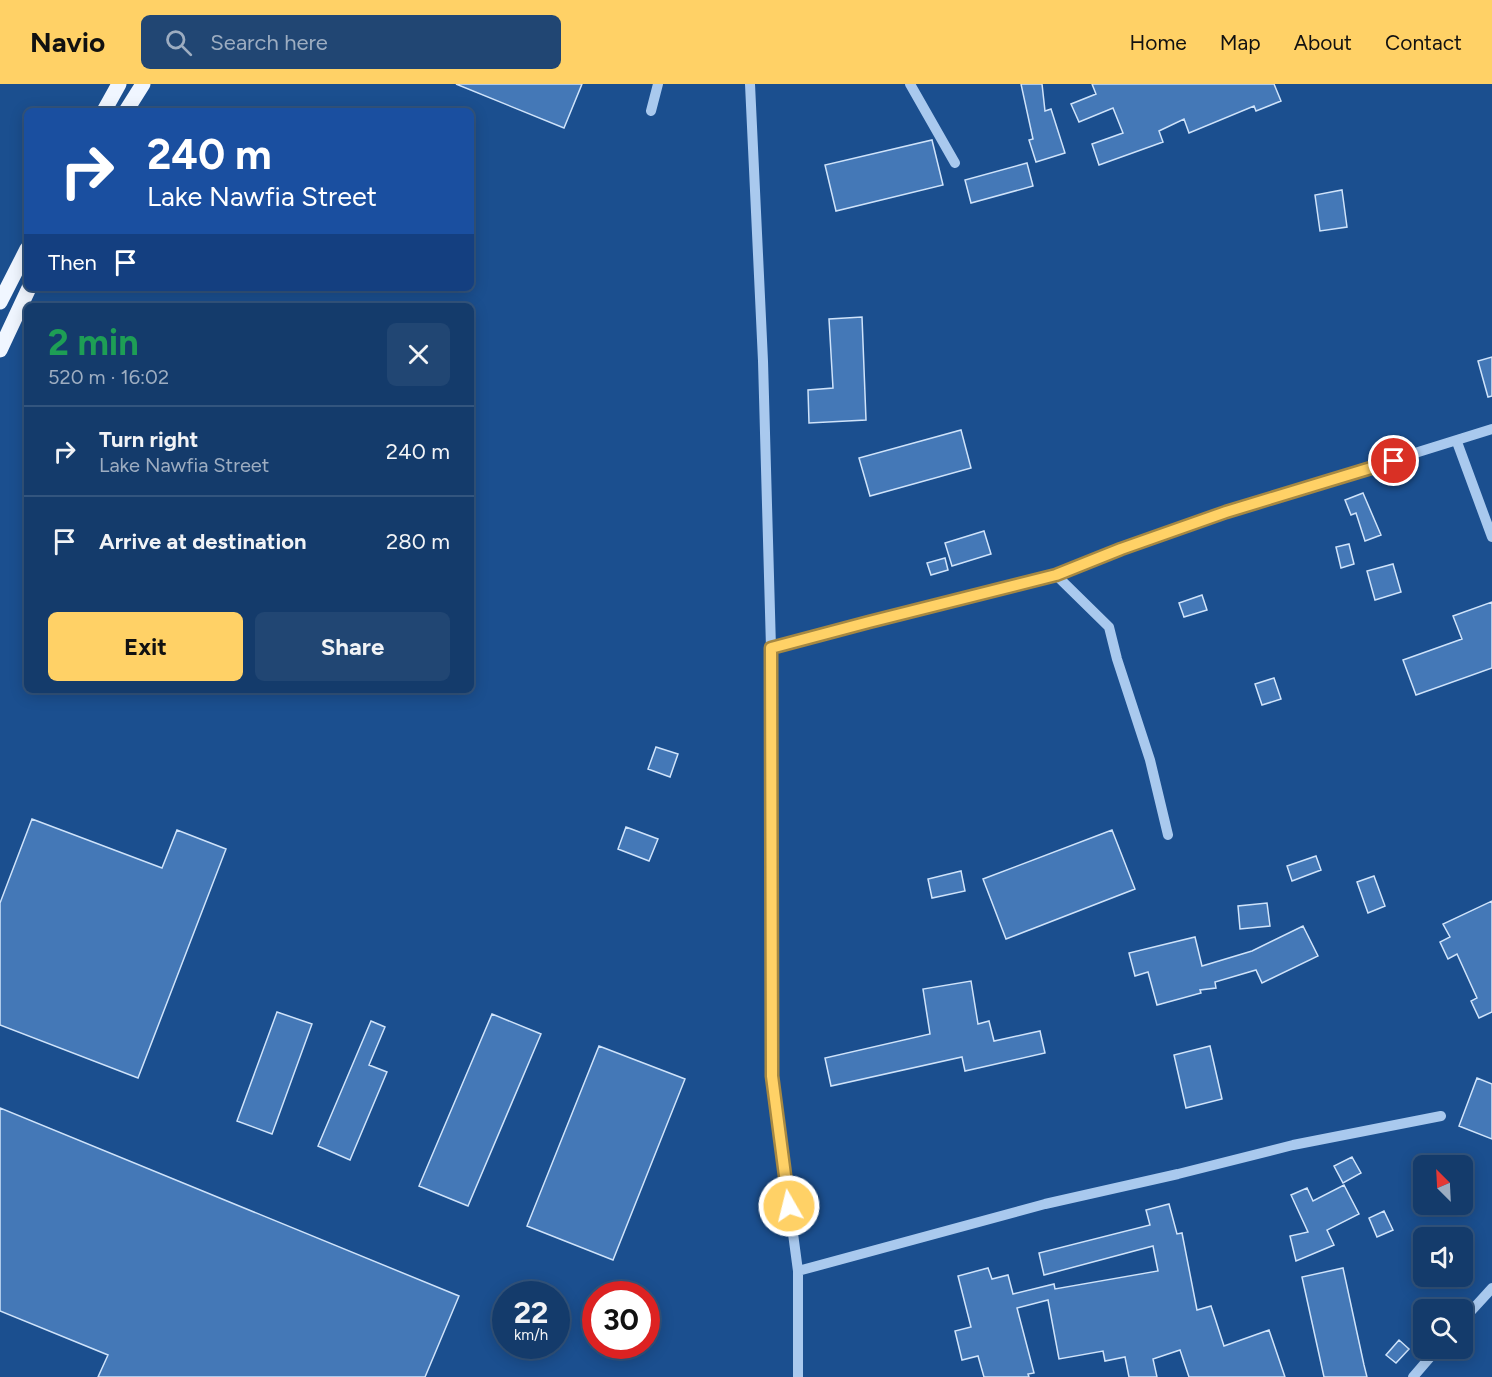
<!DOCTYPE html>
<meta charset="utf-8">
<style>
:root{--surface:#143b6b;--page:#214673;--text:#f1f3f6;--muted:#9dadc1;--line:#33557e;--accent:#ffd166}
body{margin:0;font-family:Figtree,sans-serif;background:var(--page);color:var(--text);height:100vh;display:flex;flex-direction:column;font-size:22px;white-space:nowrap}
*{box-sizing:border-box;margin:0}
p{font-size:20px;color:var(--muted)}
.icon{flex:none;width:33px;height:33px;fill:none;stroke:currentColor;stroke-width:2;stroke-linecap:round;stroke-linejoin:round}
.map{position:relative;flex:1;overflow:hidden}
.side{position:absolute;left:24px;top:219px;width:450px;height:390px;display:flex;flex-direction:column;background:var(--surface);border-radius:9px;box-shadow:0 3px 15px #0003,0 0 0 2px var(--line)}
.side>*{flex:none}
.hud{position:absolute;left:24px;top:24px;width:450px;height:183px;border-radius:9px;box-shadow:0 3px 15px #0003,0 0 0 2px var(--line);background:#1a4fa0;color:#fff;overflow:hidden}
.needle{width:39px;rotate:336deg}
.fabs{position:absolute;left:1413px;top:1071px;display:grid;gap:12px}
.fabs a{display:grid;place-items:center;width:60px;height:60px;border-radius:9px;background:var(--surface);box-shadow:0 3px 15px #0003,0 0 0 2px var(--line);font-size:30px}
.speed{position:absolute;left:492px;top:1197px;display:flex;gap:12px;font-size:30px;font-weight:700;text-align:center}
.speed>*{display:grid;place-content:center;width:78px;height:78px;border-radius:50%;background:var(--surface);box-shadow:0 3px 15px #0003,0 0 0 2px var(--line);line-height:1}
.speed small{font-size:15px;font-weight:400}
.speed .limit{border:9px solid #d22;background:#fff;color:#111}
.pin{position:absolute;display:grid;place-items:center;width:51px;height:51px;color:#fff;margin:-26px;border:3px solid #fff;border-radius:50%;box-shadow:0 2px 6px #0007}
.me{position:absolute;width:66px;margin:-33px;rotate:352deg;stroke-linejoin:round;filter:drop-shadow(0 0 4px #0008)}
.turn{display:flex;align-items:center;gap:21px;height:126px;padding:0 24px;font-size:27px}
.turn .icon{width:78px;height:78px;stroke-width:2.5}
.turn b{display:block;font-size:42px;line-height:51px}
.then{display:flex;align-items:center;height:57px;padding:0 24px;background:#0003;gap:12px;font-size:22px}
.round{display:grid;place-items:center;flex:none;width:63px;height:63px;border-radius:9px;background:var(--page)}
.summary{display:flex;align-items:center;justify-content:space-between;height:102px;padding:0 24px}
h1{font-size:36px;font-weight:700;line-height:45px;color:#1e9e55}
.cta{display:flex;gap:12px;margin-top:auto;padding:12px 24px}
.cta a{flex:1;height:69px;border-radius:9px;background:var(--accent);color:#111;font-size:24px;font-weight:700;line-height:69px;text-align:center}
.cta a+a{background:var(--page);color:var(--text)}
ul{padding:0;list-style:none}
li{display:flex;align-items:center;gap:18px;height:90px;padding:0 24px;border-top:2px solid var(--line)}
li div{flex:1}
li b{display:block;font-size:22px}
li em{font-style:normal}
header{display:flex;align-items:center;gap:36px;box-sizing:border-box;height:84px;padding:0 30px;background:var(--accent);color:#111}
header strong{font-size:28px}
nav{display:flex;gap:33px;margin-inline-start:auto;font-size:21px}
.search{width:420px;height:54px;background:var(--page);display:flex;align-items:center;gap:15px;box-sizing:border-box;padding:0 21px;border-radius:9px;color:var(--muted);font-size:22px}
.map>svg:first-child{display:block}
</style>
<header>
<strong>Navio</strong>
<div class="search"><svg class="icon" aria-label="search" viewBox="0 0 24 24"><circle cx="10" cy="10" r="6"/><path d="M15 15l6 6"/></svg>Search here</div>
<nav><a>Home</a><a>Map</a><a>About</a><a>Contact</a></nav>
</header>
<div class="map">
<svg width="1492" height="1293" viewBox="0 0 1492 1293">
<rect width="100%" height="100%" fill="#1b4f8f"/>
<path fill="#4478b7" stroke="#cfe3fa" stroke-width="1.5" d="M456 0H582L564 44Z
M1021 0H1042L1045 27 1051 25 1065 69 1036 78 1029 56 1033 55Z
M1092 0H1274L1281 17 1256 27 1254 22 1189 49 1184 35 1159 47 1163 58 1099 81 1092 60 1123 49 1113 24 1079 38 1071 20 1096 10Z
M932 56 943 101 836 127 825 81Z
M1027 79 1033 102 971 119 965 96Z
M1342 106 1347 143 1320 147 1315 111Z
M862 233 866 336 809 339 808 306 833 304 829 235Z
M1492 273V312L1488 313 1478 277Z
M961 346 971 384 870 412 859 374Z
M1363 409 1381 451 1365 457 1356 429 1351 431 1345 416Z
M984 447 991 470 952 482 945 459Z
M1349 460 1354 480 1341 484 1336 463Z
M945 474 948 486 931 491 927 479Z
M1393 480 1401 508 1375 516 1367 487Z
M1202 511 1207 526 1184 533 1179 519Z
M1492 518V584L1416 611 1403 576 1462 555 1453 532Z
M1274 594 1281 615 1262 621 1255 600Z
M656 663 678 670 670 693 648 685Z
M32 735 162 784 177 746 226 765 138 994 0 941V819Z
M626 743 658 755 649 777 618 765Z
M1112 746 1135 805 1006 855 983 795Z
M1316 772 1321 786 1292 797 1287 782Z
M961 787 965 807 932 814 928 795Z
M1374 792 1385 822 1368 829 1357 798Z
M1492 817V928L1479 934 1471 917 1477 914 1457 870 1448 875 1440 858 1450 853 1443 840Z
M1267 819 1270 842 1240 845 1238 822Z
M1303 842 1318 872 1262 899 1256 886 1215 898 1216 904 1200 906 1201 909 1157 921 1148 888 1135 892 1129 869 1195 853 1202 882 1252 867Z
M971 897 978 940 989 937 994 957 1040 947 1045 969 965 987 962 973 831 1002 825 974 930 950 923 905Z
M277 928 312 940 272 1050 237 1037Z
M492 930 541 950 468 1122 419 1102Z
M371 937 385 943 369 981 387 988 350 1076 318 1062Z
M599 962 685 995 613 1176 527 1142Z
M1210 962 1222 1015 1186 1024 1174 971Z
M1477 994 1492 1000V1055L1459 1042Z
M0 1024 459 1212 425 1293H98L108 1271 0 1227Z
M1352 1073 1361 1089 1343 1099 1334 1082Z
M1344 1101 1359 1130 1327 1146 1334 1161 1296 1177 1290 1152 1308 1148 1291 1111 1307 1104 1313 1117Z
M1169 1120 1177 1150 1182 1149 1197 1226 1211 1222 1224 1262 1269 1246 1285 1293H1189L1180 1266 1153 1275 1157 1293H1129L1125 1273 1105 1277 1103 1267 1059 1275 1048 1216 1017 1224 1034 1289 1028 1290 1029 1293H984L978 1272 962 1276 955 1247 971 1243 958 1192 988 1184 992 1195 1008 1191 1013 1210 1054 1200 1055 1205 1158 1187 1153 1162 1044 1191 1039 1169 1150 1141 1146 1126Z
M1384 1127 1393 1146 1377 1153 1369 1134Z
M1343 1184 1364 1281 1367 1293H1324L1302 1193Z
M1399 1256 1409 1265 1396 1279 1386 1271Z"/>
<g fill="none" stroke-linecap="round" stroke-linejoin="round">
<path stroke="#a9c9ee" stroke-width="10" d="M750 0 763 277 771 564 772 992 798 1187V1293
M910 0 955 79
M651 27 658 0
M1457 358 1492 453
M1056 491 1109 543 1117 575 1150 676 1168 751
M771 564 869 538 1056 491 1121 465 1226 428 1492 345
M798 1187 1045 1120 1178 1090 1293 1061 1441 1032
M1462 1237 1492 1204
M1413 1293 1438 1264"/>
<path stroke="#f0f6ff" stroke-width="15" d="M104 27 119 0
M126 27 143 0
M0 218 27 165
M0 266 29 204"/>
</g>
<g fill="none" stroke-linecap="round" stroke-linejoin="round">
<defs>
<path id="route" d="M789 1122 772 992 771 564 869 538 1056 491 1121 465 1226 428 1394 377"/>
</defs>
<use href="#route" stroke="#a68842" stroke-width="15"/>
<use href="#route" stroke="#ffd166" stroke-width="10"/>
</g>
</svg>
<div class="fabs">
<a><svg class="needle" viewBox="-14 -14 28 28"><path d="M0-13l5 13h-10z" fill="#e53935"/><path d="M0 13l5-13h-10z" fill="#9dadc1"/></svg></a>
<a><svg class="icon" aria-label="sound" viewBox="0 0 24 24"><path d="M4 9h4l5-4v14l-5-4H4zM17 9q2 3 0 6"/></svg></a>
<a><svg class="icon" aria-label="search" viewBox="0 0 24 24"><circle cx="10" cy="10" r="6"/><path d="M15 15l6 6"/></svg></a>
</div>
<div class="speed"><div>22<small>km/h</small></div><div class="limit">30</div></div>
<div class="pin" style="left:1394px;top:377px;background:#d93025"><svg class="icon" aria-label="arrive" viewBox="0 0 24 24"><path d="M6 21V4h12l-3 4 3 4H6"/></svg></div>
<svg class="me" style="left:789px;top:1122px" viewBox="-20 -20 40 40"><circle r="17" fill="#ffd166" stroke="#fff" stroke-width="3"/><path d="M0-11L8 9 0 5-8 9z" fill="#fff"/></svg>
<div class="hud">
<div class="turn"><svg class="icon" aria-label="right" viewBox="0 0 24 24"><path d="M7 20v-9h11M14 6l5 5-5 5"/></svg><div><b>240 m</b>Lake Nawfia Street</div></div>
<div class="then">Then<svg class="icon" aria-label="arrive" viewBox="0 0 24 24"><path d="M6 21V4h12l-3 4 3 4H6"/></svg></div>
</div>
<section class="side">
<div class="summary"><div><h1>2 min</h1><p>520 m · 16:02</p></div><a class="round"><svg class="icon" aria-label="close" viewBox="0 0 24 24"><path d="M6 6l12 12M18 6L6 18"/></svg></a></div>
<ul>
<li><svg class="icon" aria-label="right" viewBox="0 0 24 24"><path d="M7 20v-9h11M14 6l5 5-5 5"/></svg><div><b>Turn right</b><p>Lake Nawfia Street</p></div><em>240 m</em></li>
<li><svg class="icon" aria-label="arrive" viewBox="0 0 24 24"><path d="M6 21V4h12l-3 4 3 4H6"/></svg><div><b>Arrive at destination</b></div><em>280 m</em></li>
</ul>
<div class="cta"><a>Exit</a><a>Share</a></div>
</section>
</div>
